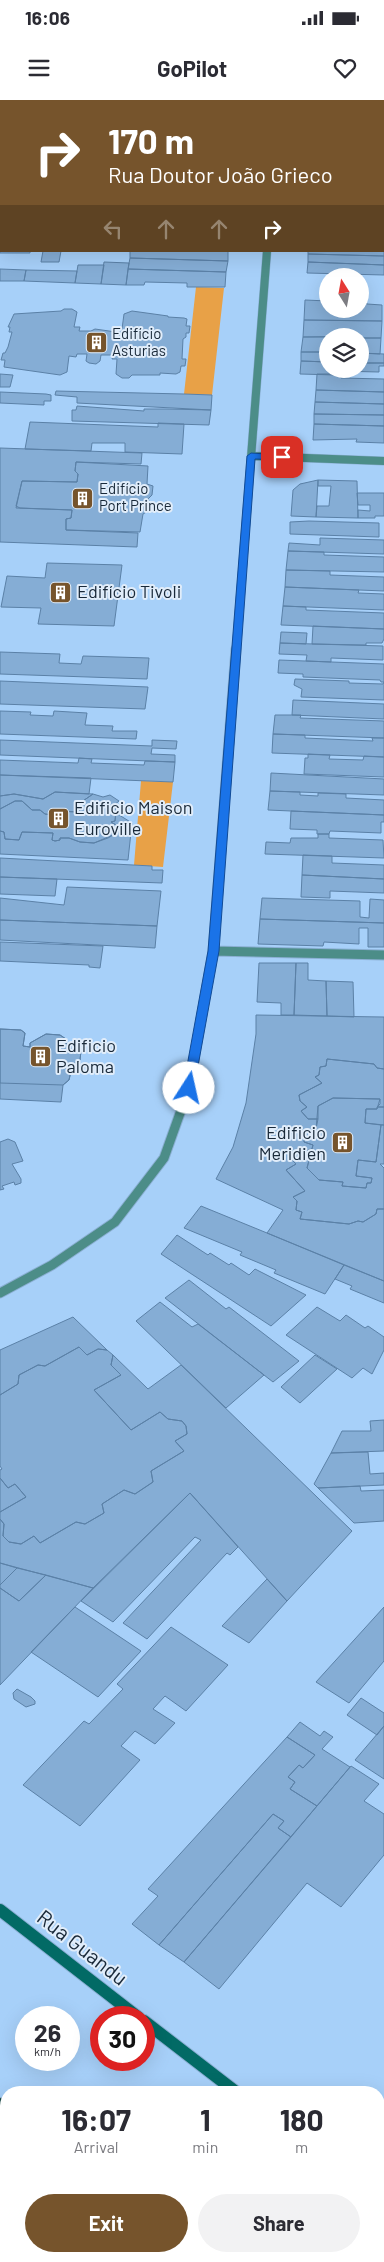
<!DOCTYPE html>
<meta charset="utf-8">
<style>
:root{--surface:#fff;--page:#f2f2f3;--text:#2b2b33;--muted:#7c7c81;--accent:#76542c}
body{margin:0;font-family:Barlow,sans-serif;background:var(--page);color:var(--text);height:100vh;display:flex;flex-direction:column;font-size:19px;white-space:nowrap}
*{box-sizing:border-box;margin:0}
p{font-size:16px;color:var(--muted)}
.icon{flex:none;width:28px;height:28px;fill:none;stroke:currentColor;stroke-width:2;stroke-linecap:round;stroke-linejoin:round}
.map{position:relative;flex:1;overflow:hidden}
.sheet{position:absolute;left:0px;top:1986px;width:385px;height:176px;display:flex;flex-direction:column;background:var(--surface);border-radius:20px 20px 0 0;box-shadow:0 5px 20px #0002}
.sheet>*{flex:none}
.guide{position:absolute;left:0px;top:0px;width:385px;height:152px;box-shadow:0 5px 20px #0002;background:#76542c;color:#fff;overflow:hidden}
.needle{width:32px;rotate:349deg}
.controls{position:absolute;left:319px;top:168px;display:grid;gap:10px}
.controls a{display:grid;place-items:center;width:50px;height:50px;border-radius:50%;background:var(--surface);box-shadow:0 5px 20px #0002;font-size:25px}
.speed{position:absolute;left:15px;top:1906px;display:flex;gap:10px;font-size:25px;font-weight:700;text-align:center}
.speed>*{display:grid;place-content:center;width:65px;height:65px;border-radius:50%;background:var(--surface);box-shadow:0 5px 20px #0002;line-height:1}
.speed small{font-size:12px;font-weight:400}
.speed .limit{border:8px solid #d22;background:#fff;color:#111}
.pin{position:absolute;display:grid;place-items:center;width:42px;height:42px;color:#fff;margin:-21px;border-radius:10px;box-shadow:0 2px 8px #0006}
.me{position:absolute;width:55px;margin:-28px;rotate:10deg;stroke-linejoin:round;filter:drop-shadow(0 0 4px #0008)}
.turn{display:flex;align-items:center;gap:18px;height:105px;padding:0 25px;font-size:22px}
.turn .icon{width:65px;height:65px;stroke-width:2.5}
.turn b{display:block;font-size:35px;line-height:42px}
.lanes{display:flex;align-items:center;height:48px;padding:0 25px;background:#0003;justify-content:center;gap:25px;direction:ltr}
.lanes .off{opacity:.35}
.eta{display:flex;justify-content:space-evenly;align-items:center;height:85px;text-align:center}
.eta b{font-size:30px;font-weight:700;line-height:35px}
.primary-button{display:flex;gap:10px;margin-top:auto;padding:10px 25px}
.primary-button a{flex:1;height:58px;border-radius:30px;background:var(--accent);color:#fff;font-size:20px;font-weight:700;line-height:58px;text-align:center}
.primary-button a+a{background:var(--page);color:var(--text)}
.status{display:flex;justify-content:space-between;align-items:center;height:35px;padding:0 25px;background:var(--surface);direction:ltr}
.status svg{height:14px;fill:currentColor}
header{display:flex;justify-content:space-between;align-items:center;height:65px;padding:0 25px;background:var(--surface);font-size:22px;font-weight:700}
.map>svg:first-child{display:block}
</style>
<div class="status"><b>16:06</b><svg viewBox="0 0 49 12"><path d="M0 12V9h3v3zM5 12V6h3v6zM10 12V3h3v9zM15 12V0h3v12zM26 1h20v11H26zM47 4h2v5h-2z"/></svg></div>
<header><svg class="icon" aria-label="menu" viewBox="0 0 24 24"><path d="M4 6h16M4 12h16M4 18h16"/></svg>GoPilot<svg class="icon" aria-label="heart" viewBox="0 0 24 24"><path d="M12 20l-8-8c-3-5 5-10 8-4 3-6 11-1 8 4z"/></svg></header>
<div class="map">
<svg width="384" height="2162" viewBox="0 0 384 2162">
<rect width="100%" height="100%" fill="#a7d0f9"/>
<path fill="#e8a147" d="M196 187 224 188 212 295 184 294Z
M141 681 173 682 163 767 134 765Z"/>
<path fill="#85add5" stroke="#5b81a7" d="M0 0H40L1 1V24Z
M78 0H215L78 1Z
M275 0H346V1Z
M1 112V151H30V153H0Z
M384 146V156L308 154V151H384Z
M43 151H61L59 162H41Z
M130 151H228V161L130 158Z
M308 154 384 156V165L308 162Z
M130 158 228 161 226 172 128 169Z
M104 162 129 163 126 185 101 184Z
M308 162 384 165V175L307 173Z
M78 165H104L101 184 75 183Z
M0 169 26 170 24 181H0Z
M128 169 226 172 225 187H187V183L145 182 144 185H126Z
M26 170 77 171 75 183 24 181Z
M305 200 328 201V209H360V201L366 202 367 204 382 205V221L304 220Z
M64 209H72L77 212 74 227H80L79 231H91L95 229 116 232V228L122 229 124 214 132 211 168 216V217L184 218 187 219 186 226H190L189 233H186V237L183 239 182 259H186L185 266H181L180 272 176 274 160 273V275H132L129 278H122L116 274 117 259H112L113 255H101L100 261 96 264 89 263 86 261 87 254H77L76 257 69 256 67 272 60 275 4 267 5 260H1L3 253H5L8 247 12 232H9L10 227H8L14 214 61 211Z
M304 220 382 221 381 238H360V236L303 237Z
M303 237H328V252H301Z
M360 238H381L380 254 360 253Z
M301 252H328V262L301 261Z
M360 253 384 254V263H360Z
M301 261 328 262V269H360V263H384V266H379V272L337 271V275L300 274Z
M0 274 13 275 10 287H0Z
M317 274H341V278L384 279V292L316 290Z
M316 290 384 292V304L315 302Z
M56 291 184 294 212 295 211 310 77 303V297L55 295Z
M0 292 46 294 51 295V301H44V305L0 303Z
M315 302 384 304V315L314 314Z
M77 306 144 311V309H167L211 310 209 325 72 321V310H76Z
M314 314 384 315V326L314 324Z
M30 322 158 327V323L184 324 182 354 125 352V343H92L91 351 25 349Z
M314 324 384 326V343L356 342 357 339 313 340Z
M0 348 142 353 141 364 76 362 75 371 78 374 77 382 22 381 16 406 20 408 72 410 71 418 66 419V430L138 433 137 447 0 442Z
M76 362 148 366 147 384 153 386 152 395 148 399 150 403V410L143 414 140 432 66 430V419L71 418 72 410 16 408 22 381 77 382 78 374 75 371Z
M318 380 357 381 358 418 316 417 317 406H329L331 386H318Z
M318 380 316 417 291 416 293 390 300 384Z
M357 393H384V416H375V418H358V410L370 411V405H358Z
M309 421 379 423V437L290 434V422Z
M320 438 384 440V454L288 451 289 443 320 445Z
M288 451 324 452V455L384 457V472L286 470Z
M47 463 122 465 114 526 38 524 41 508 1 507 7 476 45 478Z
M286 470 330 471V475L384 477V491L285 487Z
M285 487 359 490 358 493 384 494V510L283 506Z
M283 506 306 507V510L384 513V529L281 525Z
M313 526 384 529V539L382 543H366V545L312 544Z
M281 532 307 533 306 544 280 543Z
M280 543 383 546V560L331 558V562L306 561 307 555 279 554Z
M0 552 60 554 59 563 81 564 83 556 149 558 147 579 0 574Z
M279 560 384 564V582H381L380 580 303 577V574L278 573Z
M295 579 349 581V583L383 584 384 582V600L301 597 302 589 294 585Z
M0 581 148 587 145 609 0 604Z
M293 600 384 604V619L292 615Z
M0 611 31 612 30 615 53 616 54 611 87 613 85 625 113 626 112 631H137L136 639 0 634Z
M275 615H301L300 618 384 621V638L273 634Z
M273 634 305 635V638L373 641 372 638H384V657L272 653Z
M0 640 152 646V640L177 641 176 649 152 648 151 654 175 655V662L0 655Z
M308 654 330 655 329 659 363 660 364 656 384 657V677L304 674 305 658H308Z
M79 658 92 659 91 663 144 665 145 661 175 662 173 682 0 675V660L78 663Z
M271 673 384 679V695L270 691Z
M0 675 91 678 89 694 55 692 43 699 14 694 0 696Z
M270 691 300 692V695L318 696V693L346 694V698L384 700V715L268 710Z
M55 692 93 694 80 703 79 712 54 711 53 715 45 714 40 710H32L22 701H15L0 709V696L14 694 43 699Z
M93 694 103 697 110 695 119 701 113 706 116 709 115 721 111 722 116 725 115 734 108 738 94 743 80 742 69 738H60V740L55 741 52 740 53 733 22 732 19 740 5 739 4 732 0 731V709L15 701H22L32 710H40L45 714 53 715 54 711 79 712 80 703Z
M291 711 384 715V722H381V733L330 731 329 734H317V730L290 729Z
M116 713 132 723 128 760 0 754V731L4 732 5 739 19 740 22 732 53 733 52 740 55 741 60 740V738H69L80 742 94 743 115 734 116 725 111 722 115 721Z
M318 734H329V738L383 740 384 758 265 754 266 742 290 743 291 738H318Z
M303 755 332 756V763L384 765V779L302 775Z
M0 758 152 766V770H163L162 783 0 777Z
M302 775 384 779V793L330 791V798L301 797Z
M0 777 57 779 55 796 0 794Z
M67 787 161 791 157 826 0 820V798L64 805Z
M262 798 360 801V817L369 818 370 799 384 800V823L260 819Z
M260 819 384 823V847H368V828H359V844L324 842 323 846 258 844Z
M0 820 157 826 155 848 0 840Z
M0 842 103 846 100 868 89 867V865L0 861Z
M259 863H296L294 915H281V903L257 902Z
M296 863H308V880L326 881 327 916 294 915Z
M326 881 353 882 354 917 327 916Z
M256 915 384 917V969L377 968 374 964 327 959 326 966 320 967 319 975 315 977 322 983 299 995 300 1001 307 1007 301 1011 308 1019H318L316 1029 306 1030 304 1042 313 1045 312 1049 302 1052 291 1059 296 1064 286 1070 305 1091 293 1097 297 1101 296 1110 302 1112 300 1119 349 1124 358 1121 363 1122 376 1114 377 1109H384V1181L267 1133 283 1110 216 1079 233 1047 246 1003 256 934Z
M0 929 21 930 25 933 23 946 30 947V943L46 934 60 935 66 939 65 943 75 946 81 951 80 960 67 968 71 971 69 980 63 985 61 1002 0 999Z
M0 929 21 930 25 933 23 946 30 947V943L46 934 60 935 66 939 65 943 75 946 81 951 80 960 67 968 71 971 69 980 63 985 0 983Z
M327 959 374 964 377 968 384 969V1007H377L380 1004V999L333 998 318 1006V1019H308L301 1011 307 1007 300 1001 299 995 322 983 315 977 319 975 320 967 326 966Z
M333 998 380 999 377 1009H366L365 1023 381 1025 376 1062 358 1060 356 1076 372 1078 371 1083H367L366 1088 342 1086 343 1082 319 1080 307 1068 313 1045 304 1042 306 1030 316 1029 318 1006Z
M377 1007H384V1025L365 1023 366 1009H377Z
M381 1025H384V1064H380L384 1068V1109H377L376 1114 363 1122 358 1121 349 1124 300 1119 302 1112 296 1110 297 1101 293 1097 305 1091 286 1070 296 1064 291 1059 302 1052 312 1049 307 1068 319 1080 343 1082 342 1086 366 1088 367 1083H371L372 1078 356 1076 358 1060 376 1062Z
M8 1039 15 1042 23 1061 12 1064 21 1079V1083L15 1085 14 1082 2 1086 4 1089 0 1090V1042Z
M201 1106 267 1133 344 1165 325 1194 274 1173 276 1170 240 1155 242 1152 184 1128Z
M177 1135 208 1155 210 1153 229 1165 231 1163 249 1175 255 1169 306 1195 271 1226 161 1154Z
M344 1165 384 1181V1203L350 1189 352 1186 335 1179Z
M189 1180 226 1209 229 1207 299 1261 273 1282 165 1198Z
M160 1202 192 1227 198 1224 264 1275 226 1308 136 1221Z
M317 1207 340 1221 346 1215 365 1228 368 1226 384 1237V1250L372 1274 363 1268 352 1278 286 1235Z
M73 1217 107 1250 98 1249 87 1255 79 1247 45 1266 38 1265 19 1275 18 1284 0 1295V1250Z
M79 1247 87 1255 98 1249 107 1250 113 1255 111 1265 121 1275 94 1290 131 1330 160 1312 168 1319 182 1321 186 1326 187 1334 175 1341 184 1351 151 1371 153 1382 135 1394 124 1390 102 1404 104 1413 85 1424 76 1422 40 1443 34 1436 21 1444 9 1442 3 1436 4 1424 0 1419V1412L26 1397 15 1384 8 1388 0 1378V1370L2 1369 0 1366V1295L18 1284 19 1275 38 1265 45 1266Z
M113 1255 148 1289 181 1265 352 1431 287 1501 190 1393 93 1488 0 1463V1419L4 1424 3 1436 9 1442 21 1444 34 1436 40 1443 76 1422 85 1424 104 1413 102 1404 124 1390 135 1394 153 1382 151 1371 184 1351 175 1341 187 1334 186 1326 182 1321 168 1319 160 1312 131 1330 94 1290 121 1275 111 1265Z
M315 1255 337 1269 300 1303 281 1287Z
M384 1320V1351L331 1353 342 1331H371L370 1321Z
M368 1352 370 1374 384 1373V1385L318 1388 314 1384 331 1353Z
M0 1378 8 1388 15 1384 26 1397 0 1412Z
M360 1386 361 1391 384 1390V1421L354 1423 318 1388Z
M190 1393 238 1447 230 1455 227 1453 147 1539 123 1523 201 1440 195 1437 113 1522 81 1501Z
M0 1463 17 1468 0 1485Z
M17 1468 46 1475 19 1501 0 1488V1485Z
M46 1475 93 1488 0 1585V1488L19 1501Z
M267 1479 287 1501 249 1543 222 1526Z
M75 1507 141 1551 98 1597 31 1552Z
M384 1507V1561L349 1603 316 1582Z
M171 1527 228 1565 186 1611 165 1596 153 1609 175 1623 155 1644 135 1631 121 1646 140 1660 80 1726 23 1685 84 1621 89 1624 123 1589 117 1584Z
M17 1589 31 1597 35 1601V1604L26 1607 14 1599 13 1593Z
M361 1598 384 1613V1626L377 1635 347 1615Z
M300 1622 320 1636 324 1631 333 1637 322 1649 350 1667 317 1706 290 1689 295 1682 288 1677 299 1665 303 1668 315 1655 287 1637Z
M384 1626V1679L355 1660Z
M287 1637 315 1655 303 1668 299 1665 288 1677 295 1682 290 1689 317 1706 291 1737 278 1728 284 1721 273 1714 159 1845 132 1824 158 1796 148 1789Z
M351 1666 379 1684 364 1701 384 1714V1755L341 1807 307 1783 219 1889 184 1862Z
M273 1714 284 1721 278 1728 291 1737 184 1862 159 1845Z"/>
<g fill="none" stroke-linecap="round" stroke-linejoin="round">
<defs>
<path id="street-far1" d="M251 356 384 361
M236 551 267 151"/>
<path id="street" d="M213 851 384 855
M0 1193 52 1165 115 1122 164 1058 189 988 213 851 236 549"/>
<path id="secondary" d="M0 1810 139 1918
M144 1921 236 1992"/>
<path id="primary" d="M0 1998 6 1999V2015L0 2014Z
M379 2086 384 2087V2103L379 2102Z
M0 2147 6 2148V2156H33L35 2162H0Z"/>
</defs>
<use href="#street-far1" stroke="#8bafd3" stroke-width="9"/>
<use href="#street" stroke="#8bafd3" stroke-width="11"/>
<use href="#secondary" stroke="#8bafd3" stroke-width="14"/>
<use href="#primary" stroke="#8bafd3" stroke-width="2"/>
<use href="#street-far1" stroke="#4c8d88" stroke-width="8"/>
<use href="#street" stroke="#4c8d88" stroke-width="9"/>
<use href="#secondary" stroke="#026a65" stroke-width="12"/>
<use href="#primary" fill="#1c4b48" fill-rule="evenodd"/>
</g>
<path fill="#1a73e8" stroke="#114b97" d="M251 353 282 355 286 357 282 360 255 359 219 851 194 988 189 992 183 988 208 851 247 356Z"/>
<defs>
<symbol id="building-square" viewBox="-11 -11 22 22"><rect x="-9" y="-9" width="18" height="18" rx="4" fill="#76542c" stroke="#e1edfa"/><path d="M-4-6H4V6H1V3H-1V6H-4ZM-2.5-4.3h1.7v1.8h-1.7ZM.8-4.3h1.7v1.8H.8ZM-2.5-1h1.7V.8h-1.7ZM.8-1h1.7V.8H.8Z" fill="#fff"/></symbol>
</defs>
<g fill-rule="evenodd">
<use href="#building-square" x="84" y="230" width="25" height="25"/>
<use href="#building-square" x="70" y="386" width="25" height="25"/>
<use href="#building-square" x="48" y="480" width="25" height="25"/>
<use href="#building-square" x="46" y="706" width="25" height="25"/>
<use href="#building-square" x="28" y="944" width="25" height="25"/>
<use href="#building-square" x="330" y="1030" width="25" height="25"/>
</g>
<g text-anchor="middle" stroke-width="4" stroke-linejoin="round" paint-order="stroke">
<g font-size="15" fill="#192939" stroke="#e1edfa" text-anchor="start">
<text x="112" y="239">Edifício<tspan x="112" dy="17">Asturias</tspan></text>
<text x="99" y="394">Edifício<tspan x="99" dy="17">Port Prince</tspan></text>
</g>
<g font-size="18" fill="#192939" stroke="#e1edfa" text-anchor="start">
<text x="77" y="498">Edifício Tivoli</text>
<text x="74" y="714">Edificio Maison<tspan x="74" dy="21">Euroville</tspan></text>
<text x="56" y="952">Edificio<tspan x="56" dy="21">Paloma</tspan></text>
<text x="326" y="1039" text-anchor="end">Edificio<tspan x="326" dy="21">Meridien</tspan></text>
</g>
<g font-size="21" fill="#192939" stroke="#e1edfa">
<text transform="translate(82 1848) rotate(38)" y="7">Rua Guandu</text>
</g>
</g>
</svg>
<div class="controls">
<a><svg class="needle" viewBox="-14 -14 28 28"><path d="M0-13l5 13h-10z" fill="#e53935"/><path d="M0 13l5-13h-10z" fill="#7c7c81"/></svg></a>
<a><svg class="icon" aria-label="layers" viewBox="0 0 24 24"><path d="M12 4l9 5-9 5-9-5zM3 14l9 5 9-5"/></svg></a>
</div>
<div class="speed"><div>26<small>km/h</small></div><div class="limit">30</div></div>
<div class="pin" style="left:282px;top:357px;background:#d93025"><svg class="icon" aria-label="arrive" viewBox="0 0 24 24"><path d="M6 21V4h12l-3 4 3 4H6"/></svg></div>
<svg class="me" style="left:189px;top:988px" viewBox="-20 -20 40 40"><circle r="19" fill="#fff"/><path d="M0-13L10 11 0 6-10 11z" fill="#1a73e8"/></svg>
<div class="guide">
<div class="turn"><svg class="icon" aria-label="right" viewBox="0 0 24 24"><path d="M7 20v-9h11M14 6l5 5-5 5"/></svg><div><b>170 m</b>Rua Doutor João Grieco</div></div>
<div class="lanes"><svg class="icon off" aria-label="left" viewBox="0 0 24 24"><path d="M17 20v-9H6M10 6l-5 5 5 5"/></svg><svg class="icon off" aria-label="ahead" viewBox="0 0 24 24"><path d="M12 20V5M6 11l6-6 6 6"/></svg><svg class="icon off" aria-label="ahead" viewBox="0 0 24 24"><path d="M12 20V5M6 11l6-6 6 6"/></svg><svg class="icon" aria-label="right" viewBox="0 0 24 24"><path d="M7 20v-9h11M14 6l5 5-5 5"/></svg></div>
</div>
<section class="sheet">
<div class="eta">
<div><b>16:07</b><p>Arrival</p></div>
<div><b>1</b><p>min</p></div>
<div><b>180</b><p>m</p></div>
</div>
<div class="primary-button"><a>Exit</a><a>Share</a></div>
</section>
</div>
